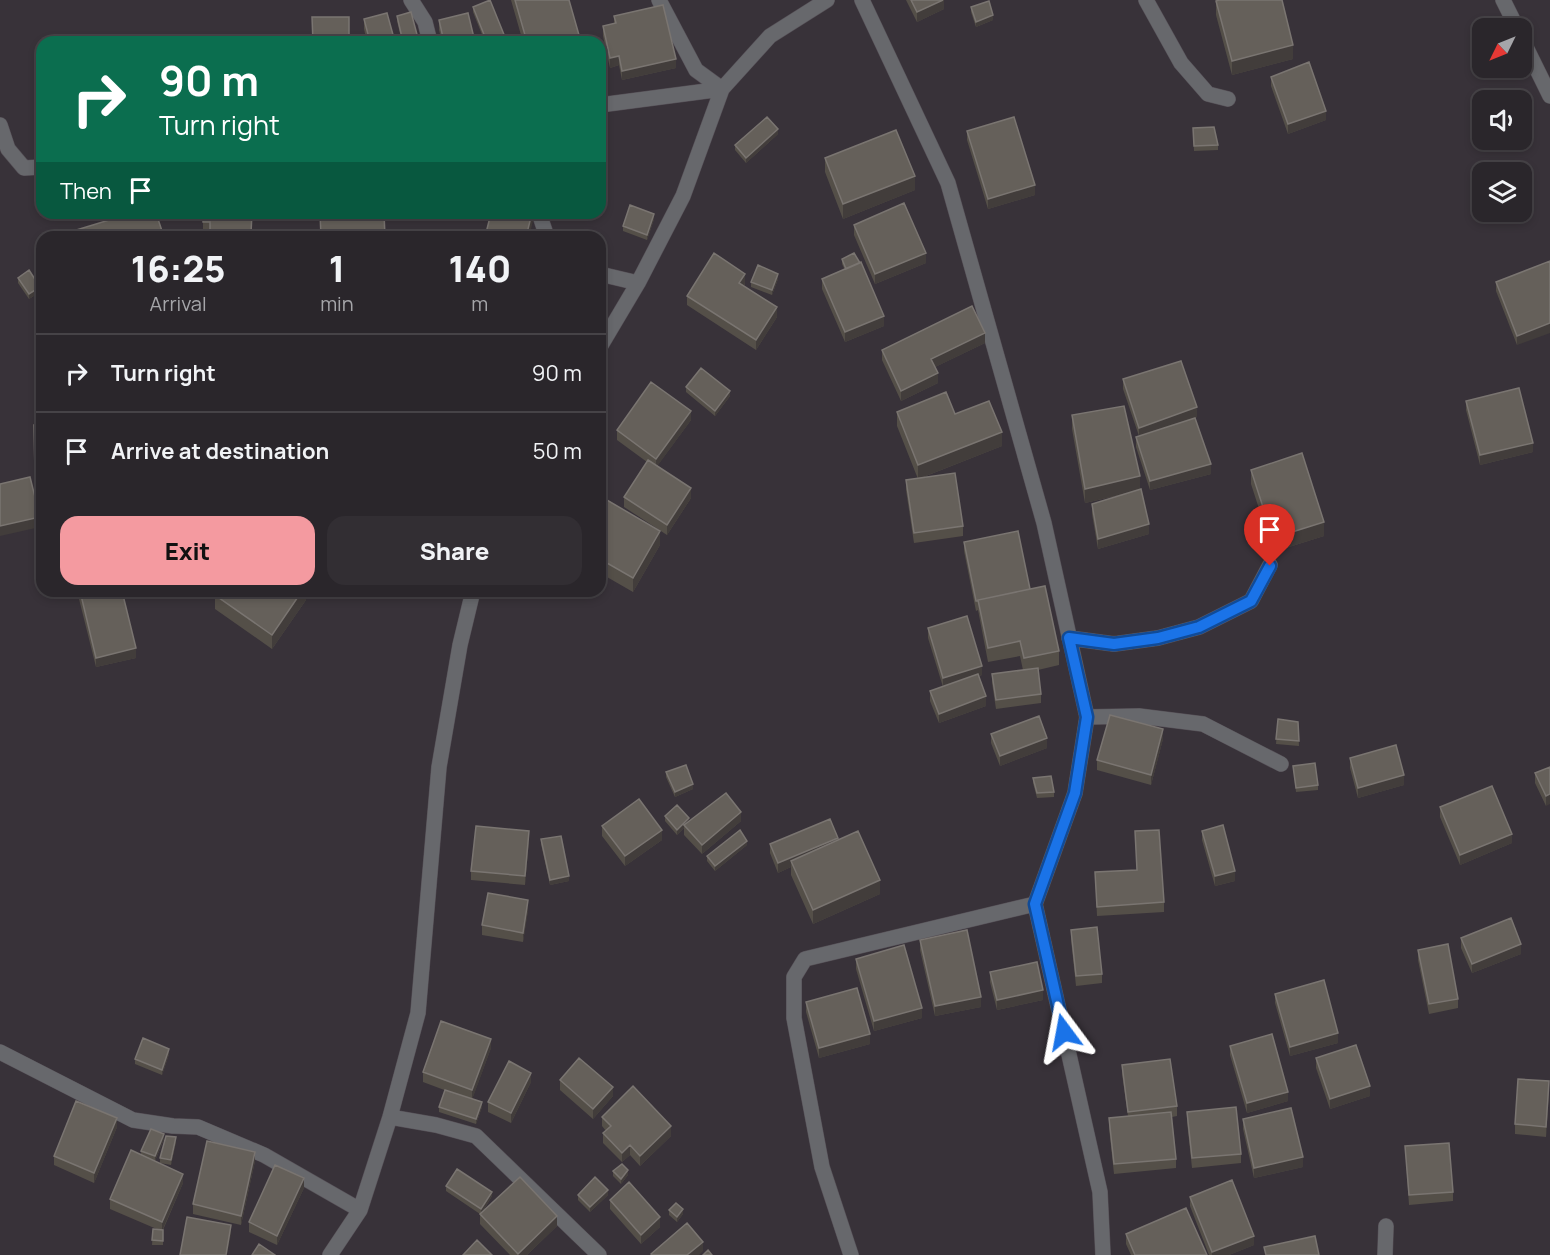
<!DOCTYPE html>
<style>
:root{--surface:#2a262b;--page:#322e33;--text:#f1f3f6;--muted:#a5a5a9;--line:#464347;--accent:#f49aa0}
body{margin:0;font-family:Manrope,sans-serif;background:var(--page);color:var(--text);height:100vh;display:flex;flex-direction:column;font-size:22px;white-space:nowrap}
*{box-sizing:border-box;margin:0}
p{font-size:20px;color:var(--muted)}
.icon{flex:none;width:33px;height:33px;fill:none;stroke:currentColor;stroke-width:2;stroke-linecap:round;stroke-linejoin:round}
.map{position:relative;flex:1;overflow:hidden}
.panel{position:absolute;left:36px;top:231px;width:570px;height:366px;display:flex;flex-direction:column;background:var(--surface);border-radius:18px;box-shadow:0 3px 9px #0003,0 0 0 2px var(--line)}
.panel>*{flex:none}
.banner{position:absolute;left:36px;top:36px;width:570px;height:183px;border-radius:18px;box-shadow:0 3px 9px #0003,0 0 0 2px var(--line);background:#0b6e4f;color:#fff;overflow:hidden}
.needle{width:39px;rotate:227deg}
.buttons{position:absolute;left:1472px;top:18px;display:grid;gap:12px}
.buttons a{display:grid;place-items:center;width:60px;height:60px;border-radius:12px;background:var(--surface);box-shadow:0 3px 9px #0003,0 0 0 2px var(--line);font-size:30px}
.pin{position:absolute;display:grid;place-items:center;width:51px;height:51px;color:#fff;margin:-62px -26px;border-radius:50% 50% 50% 0;rotate:-45deg;box-shadow:0 0 6px #0007}
.pin .icon{rotate:45deg}
.me{position:absolute;width:66px;margin:-33px;rotate:347deg;stroke-linejoin:round;filter:drop-shadow(0 0 4px #0008)}
.turn{display:flex;align-items:center;gap:21px;height:126px;padding:0 24px;font-size:27px}
.turn .icon{width:78px;height:78px;stroke-width:2.5}
.turn b{display:block;font-size:42px;line-height:51px}
.then{display:flex;align-items:center;height:57px;padding:0 24px;background:#0003;gap:12px;font-size:22px}
.eta{display:flex;justify-content:space-evenly;align-items:center;height:102px;text-align:center}
.eta b{font-size:36px;font-weight:800;line-height:42px}
.cta{display:flex;gap:12px;margin-top:auto;padding:12px 24px}
.cta a{flex:1;height:69px;border-radius:18px;background:var(--accent);color:#111;font-size:24px;font-weight:800;line-height:69px;text-align:center}
.cta a+a{background:var(--page);color:var(--text)}
ul{padding:0;list-style:none}
li{display:flex;align-items:center;gap:18px;height:78px;padding:0 24px;border-top:2px solid var(--line)}
li div{flex:1}
li b{display:block;font-size:22px}
li em{font-style:normal}
.map>svg:first-child{display:block}
</style>
<div class="map">
<svg width="1550" height="1255" viewBox="0 0 1550 1255">
<rect width="100%" height="100%" fill="#383239"/>
<g fill="none" stroke-linecap="round" stroke-linejoin="round">
<defs>
<path id="street" d="M411 0 425 22 430 42
M659 0 696 70 722 89
M862 0 948 183 1044 523 1087 717 1075 793 1035 904 1100 1192 1103 1255
M1146 0 1181 63 1208 94 1228 99
M1503 0 1517 28
M1521 37 1550 96
M600 105 722 89
M0 125 8 149 24 168 42 167
M539 213 547 237
M600 274 638 283
M600 347 638 283 683 196 722 89 770 36 827 0
M1069 638 1114 644 1158 638 1199 627 1251 601 1270 565
M1087 717 1139 716 1203 724 1281 764
M0 1052 133 1120 173 1126 198 1127 264 1155 360 1210
M390 1117 436 1125 476 1136 599 1255
M330 1255 360 1210 390 1117 418 1013 439 767 460 645 473 591
M851 1255 822 1167 794 1018V977L805 959 1035 904
M1385 1255 1386 1226"/>
</defs>
<use href="#street" stroke="#554f56" stroke-width="16"/>
<use href="#street" stroke="#67686c" stroke-width="15"/>
</g>
<path fill="#544f48" d="M511 0H569L581 42H523Z
M906 0H944V9L917 22Z
M1216 1 1293 59 1232 75 1216 15Z
M473 7 507 42H485L473 12Z
M971 7 993 20 976 27 971 12Z
M397 16 419 42H402L397 21Z
M614 16 676 68 622 80 619 65 610 68 603 36V26L614 24Z
M364 19 395 42H367L364 29Z
M439 20 475 42H442L439 30Z
M1271 77 1326 120 1288 134 1271 86Z
M1193 128 1218 145V150L1194 151Z
M967 131 1035 195 988 209 967 140Z
M778 134 746 163 735 150V145Z
M825 158 915 190 843 219 825 172Z
M90 213H108V215L90 217Z
M203 213H252V237H210V236H203Z
M654 219 647 240 623 231V226Z
M854 225 926 263 875 284 854 235Z
M842 259 884 326 845 342 822 289V279L845 270 842 264Z
M1550 261 1517 345 1496 291V282Z
M18 278 40 292 29 299 18 283Z
M778 279 772 295 751 287V282Z
M745 283 744 286 777 317 756 350 687 305V296Z
M985 343 935 367 938 383 901 401 882 360V350Z
M1123 379 1197 417 1173 425 1211 474 1150 490 1136 447V437L1139 436 1123 389Z
M686 387 730 396 715 416 686 392Z
M1466 401 1533 452 1480 465 1466 410Z
M897 412 955 414 1002 446 921 478 963 526V536L914 543 906 490V480L918 479 897 426Z
M1072 415 1140 489 1149 534 1098 549 1092 514V504L1125 494 1085 503 1072 429Z
M691 420 657 466 691 498 667 535 624 507V497L647 462 617 440V430Z
M34 425H42V482H35Z
M1251 470 1324 536 1273 552 1251 484Z
M600 496 660 545 633 592 600 573Z
M964 542 1030 589 1059 651V665L1038 670 1041 694V703L996 709 992 683V674L1023 670 1020 656 988 662 978 610 976 611 964 551Z
M77 591H122L136 658 96 667Z
M306 591V600L272 649 215 609V595Z
M928 628 982 675 979 676 986 706 939 723 930 701V691L943 687 928 638Z
M1278 719 1298 722 1299 746 1276 744Z
M991 734 1047 748 1000 766 991 743Z
M1163 739 1151 785 1097 770V760Z
M1350 758 1404 785 1358 798 1350 768Z
M1293 766 1318 785V790L1296 792Z
M1550 767 1546 806 1535 783V773Z
M666 772 693 789 675 797 666 777Z
M1033 778 1054 792V797L1037 798 1033 783Z
M1440 807 1512 843 1460 865 1440 817Z
M665 816 689 821H741L702 854 684 835V828L677 835 665 821Z
M602 826 662 840 625 866 602 836Z
M1135 831 1164 902V912L1097 916 1095 872 1137 870Z
M1202 831 1235 881 1215 886 1202 840Z
M541 839 569 881 550 885 541 844Z
M529 840 525 885 471 880V871Z
M838 840 880 894 813 924 791 875V867L778 873 770 853V844Z
M747 845 715 871 707 861V856Z
M528 910 523 942 482 935V925Z
M1071 930 1102 974V983L1076 986 1071 940Z
M1461 938 1521 954 1472 973 1461 948Z
M920 940 981 1007 935 1016 920 950Z
M1418 950 1458 999V1008L1429 1014 1418 960Z
M856 959 922 1018 874 1031 856 969Z
M990 972 1043 1000 997 1010 990 982Z
M1275 994 1338 1043 1290 1056 1275 1003Z
M806 1002 870 1044 819 1058 806 1012Z
M1230 1046 1288 1101 1247 1113 1230 1055Z
M491 1048 472 1099 482 1107 476 1124 439 1112V1107L455 1094 423 1082V1072Z
M169 1054 162 1075 135 1064V1059Z
M1316 1058 1370 1096 1330 1109 1316 1068Z
M1122 1065 1177 1106V1116L1172 1117 1176 1159V1168L1114 1174 1109 1128V1118L1128 1116 1122 1074Z
M560 1080 613 1096 593 1119 560 1090Z
M531 1082 511 1123 488 1112V1102Z
M1549 1091 1546 1137 1515 1134V1124Z
M1187 1112 1241 1154V1163L1192 1168 1187 1122Z
M602 1117 671 1136 640 1166 630 1155 622 1162 603 1143V1133L606 1131 602 1126Z
M1243 1119 1303 1167 1254 1178 1243 1129Z
M117 1127 94 1183 54 1165V1156Z
M164 1139 155 1161 183 1183 163 1230V1245H152L153 1229 159 1230 110 1209V1199L141 1155V1151Z
M176 1142 171 1165 160 1163V1158Z
M1405 1146 1453 1192V1201L1409 1205Z
M255 1161 241 1225 193 1214V1204Z
M613 1171 628 1175 621 1184 613 1176Z
M446 1186 492 1196 482 1213 557 1226 527 1255H510L480 1224V1214L446 1191Z
M304 1188 277 1245 249 1232V1222Z
M578 1195H608L590 1212 578 1200Z
M1190 1197 1254 1245 1229 1255H1209L1190 1206Z
M610 1200 660 1227 641 1244 610 1209Z
M669 1210 683 1214 677 1222 669 1215Z
M1126 1234 1207 1255H1131L1126 1244Z"/>
<path fill="#423d3b" d="M943 0H944V9L917 22V12Z
M993 15V20L976 27V22Z
M1293 45V59L1232 75V61Z
M619 56V65L610 68V58Z
M676 59V68L622 80V71Z
M1326 111V120L1288 134V124Z
M778 129V134L746 163V158Z
M915 176V190L843 219V204Z
M1035 185V195L988 209V199Z
M532 213H535L529 237H526Z
M654 214V219L647 240V235Z
M926 253V263L875 284V274Z
M745 274V283L739 293V283Z
M778 274V279L772 295V290Z
M40 287V292L29 299V294Z
M777 307V317L756 350V340Z
M884 316V326L845 342V332Z
M1550 323V333L1517 345V336Z
M985 333V343L931 369V359Z
M938 373V383L901 401V391Z
M730 391V396L715 416V411Z
M1197 407V417L1139 438V428Z
M691 411V420L656 468V459Z
M1002 432V446L918 479V465Z
M1533 443V452L1480 465V455Z
M1211 464V474L1150 490V481Z
M1140 476V490L1085 503V489Z
M691 488V498L667 535V525Z
M40 517V527L0 536V526Z
M1324 522V536L1273 552V538Z
M1149 524V534L1098 549V539Z
M660 531V545L633 592V578Z
M302 591H306V600L272 649V635Z
M136 648V658L96 667V658Z
M982 666V675L943 688V678Z
M986 696V706L939 723V714Z
M1163 729V739L1151 785V775Z
M1047 738V748L1000 766V756Z
M1404 775V785L1358 798V788Z
M693 784V789L675 797V792Z
M1550 794V804L1546 806V796Z
M741 812V821L702 854V845Z
M689 818V823L684 825V828L677 835V830Z
M662 830V840L625 866V856Z
M529 831V840L525 885V876Z
M1512 834V843L1460 865V855Z
M838 838V848L791 861V867L778 873V863Z
M747 841V845L715 871V866Z
M1235 871V881L1215 886V876Z
M569 876V881L550 885V880Z
M880 880V894L813 924V910Z
M528 900V910L523 942V933Z
M1521 944V954L1472 973V964Z
M1043 990V1000L997 1010V1000Z
M981 997V1007L935 1016V1006Z
M922 1008V1018L874 1031V1021Z
M1338 1033V1043L1290 1056V1047Z
M870 1034V1044L819 1058V1048Z
M491 1039V1048L472 1100V1090Z
M169 1049V1054L162 1075V1070Z
M531 1073V1082L511 1123V1113Z
M1549 1081V1091L1546 1137V1127Z
M1370 1086V1096L1330 1109V1099Z
M613 1087V1096L593 1119V1109Z
M1288 1092V1101L1247 1113V1103Z
M482 1102V1107L476 1124V1119Z
M117 1118V1127L94 1183V1173Z
M671 1126V1136L640 1166V1156Z
M164 1134V1139L155 1161V1156Z
M176 1137V1142L171 1165V1160Z
M630 1145V1155L622 1162V1153Z
M255 1152V1161L241 1225V1216Z
M1303 1157V1167L1254 1178V1168Z
M628 1170V1175L621 1184V1179Z
M183 1174V1183L162 1231V1222Z
M304 1178V1188L277 1245V1236Z
M608 1190V1195L590 1212V1207Z
M492 1192V1196L481 1214V1209Z
M683 1209V1214L677 1222V1217Z
M557 1216V1226L527 1255H518V1254Z
M660 1217V1227L641 1244V1235Z
M231 1225V1234L227 1255H226Z
M1254 1236V1245L1229 1255H1212V1252Z
M703 1242V1251L699 1255H687Z"/>
<path fill="#65605a" stroke="#7a7571" stroke-width="1.5" d="M490 0 507 42H487L473 7Z
M515 0H569L581 42H527Z
M911 0H943L917 12Z
M1219 0H1282L1293 45 1232 61 1216 1Z
M989 1 993 15 976 22 971 7Z
M663 5 676 59 622 71 619 56 610 58 603 26 616 23 614 16Z
M411 12 419 42H403L397 16Z
M387 13 395 42H370L364 19Z
M468 13 475 42H444L439 20Z
M312 17H349V42H313Z
M1309 62 1326 111 1288 124 1271 77Z
M767 117 778 129 746 158 735 145Z
M1014 117 1035 185 988 199 967 131Z
M1214 127 1218 145 1194 146 1193 128Z
M896 130 915 176 843 204 825 158Z
M904 203 926 253 875 274 854 225Z
M630 205 654 214 647 235 623 226Z
M132 213H156L164 237H75L73 231Z
M203 213H252L251 233 210 232V222H203Z
M320 213H384L385 237H321Z
M491 213H532L526 237H485Z
M714 253 745 274 739 283 777 307 756 340 687 296Z
M854 253 860 263 846 269 842 259Z
M1550 261V323L1517 336 1496 282Z
M861 262 884 316 845 332 822 279Z
M758 265 778 274 772 290 751 282Z
M29 270 40 287 29 294 18 278Z
M972 306 985 333 931 359 938 373 901 391 882 350Z
M1181 361 1197 407 1139 428 1123 379Z
M701 368 730 391 715 411 686 387Z
M651 382 691 411 656 459 617 430Z
M1519 388 1533 443 1480 455 1466 401Z
M946 392 955 414 989 401 1002 432 918 465 897 412Z
M1124 406 1140 476 1085 489 1072 415Z
M1195 418 1211 464 1150 481 1136 437Z
M34 425H42V473H35Z
M1302 453 1324 522 1273 538 1251 470Z
M648 460 691 488 667 525 624 497Z
M955 473 963 526 914 533 906 480Z
M30 477 40 517 0 526V484Z
M1141 489 1149 524 1098 539 1092 504Z
M600 496 660 531 633 578 600 559Z
M1018 531 1030 589 978 600V601H976L964 542Z
M1045 586 1059 651 1024 658 1020 641 988 648 978 600Z
M80 591H122L136 648 96 658Z
M218 591H302L272 635 215 595Z
M967 616 982 666 943 678 928 628Z
M1038 668 1041 694 996 700 992 674Z
M978 674 986 696 939 714 930 691Z
M1110 715 1163 729 1151 775 1097 760Z
M1039 716 1047 738 1000 756 991 734Z
M1278 719 1298 722 1299 741 1276 739Z
M1396 745 1404 775 1358 788 1350 758Z
M1315 763 1318 785 1296 788 1293 766Z
M686 765 693 784 675 792 666 772Z
M1550 767V794L1546 796 1535 773Z
M1051 776 1054 792 1037 793 1033 778Z
M1492 786 1512 834 1460 855 1440 807Z
M726 793 741 812 702 845 684 825Z
M639 799 662 830 625 856 602 826Z
M677 805 689 818 677 830 665 816Z
M830 819 838 838 778 863 770 844Z
M1223 825 1235 871 1215 876 1202 831Z
M476 826 529 831 525 876 471 871Z
M740 830 747 841 715 866 707 856Z
M1159 830 1164 902 1097 907 1095 872 1137 870 1135 831Z
M858 831 880 880 813 910 791 861Z
M561 836 569 876 550 880 541 839Z
M488 893 528 900 523 933 482 925Z
M1511 918 1521 944 1472 964 1461 938Z
M1097 927 1102 974 1076 976 1071 930Z
M967 930 981 997 935 1006 920 940Z
M1448 944 1458 999 1429 1004 1418 950Z
M904 945 922 1008 874 1021 856 959Z
M1037 962 1043 990 997 1000 990 972Z
M1324 980 1338 1033 1290 1047 1275 994Z
M857 988 870 1034 819 1048 806 1002Z
M441 1021 491 1039 472 1090 423 1072Z
M1272 1034 1288 1092 1247 1103 1230 1046Z
M143 1038 169 1049 162 1070 135 1059Z
M1356 1045 1370 1086 1330 1099 1316 1058Z
M579 1058 613 1087 593 1109 560 1080Z
M1170 1059 1177 1106 1128 1112 1122 1065Z
M509 1061 531 1073 511 1113 488 1102Z
M1518 1079 1549 1081 1546 1127 1515 1124Z
M633 1086 671 1126 640 1156 630 1145 622 1153 603 1133 611 1126 602 1117Z
M445 1090 482 1102 476 1119 439 1107Z
M76 1101 117 1118 94 1173 54 1156Z
M1236 1107 1241 1154 1192 1158 1187 1112Z
M1291 1108 1303 1157 1254 1168 1243 1119Z
M1171 1112 1176 1159 1114 1164 1109 1118Z
M151 1129 164 1134 155 1156 141 1151Z
M166 1136 176 1137 171 1160 160 1158Z
M207 1141 255 1152 241 1216 193 1204Z
M1449 1143 1453 1192 1409 1195 1405 1146Z
M131 1150 183 1174 162 1222 110 1199Z
M622 1164 628 1170 621 1179 613 1171Z
M275 1165 304 1178 277 1236 249 1222Z
M457 1169 492 1192 481 1209 446 1186Z
M520 1177 557 1216 518 1254 480 1214Z
M595 1177 608 1190 590 1207 578 1195Z
M1232 1180 1254 1236 1212 1252 1190 1197Z
M629 1182 660 1217 641 1235 610 1200Z
M676 1203 683 1209 677 1217 669 1210Z
M1186 1208 1207 1255H1135L1126 1234Z
M187 1217 231 1225 226 1255H180Z
M687 1223 703 1242 687 1255H652L651 1254Z
M153 1229 163 1230V1241L152 1240Z
M1315 1236 1319 1255H1266L1264 1247Z
M477 1240 492 1255H463Z
M259 1244 275 1255H252Z
M708 1250 712 1255H703Z"/>
<g fill="none" stroke-linecap="round" stroke-linejoin="round">
<defs>
<path id="route" d="M1064 1032 1035 904 1075 793 1087 717 1069 638 1114 644 1158 638 1199 627 1251 601 1270 566"/>
</defs>
<use href="#route" stroke="#114b97" stroke-width="15"/>
<use href="#route" stroke="#1a73e8" stroke-width="10"/>
</g>
</svg>
<div class="buttons">
<a><svg class="needle" viewBox="-14 -14 28 28"><path d="M0-13l5 13h-10z" fill="#e53935"/><path d="M0 13l5-13h-10z" fill="#a5a5a9"/></svg></a>
<a><svg class="icon" aria-label="sound" viewBox="0 0 24 24"><path d="M4 9h4l5-4v14l-5-4H4zM17 9q2 3 0 6"/></svg></a>
<a><svg class="icon" aria-label="layers" viewBox="0 0 24 24"><path d="M12 4l9 5-9 5-9-5zM3 14l9 5 9-5"/></svg></a>
</div>
<div class="pin" style="left:1270px;top:566px;background:#d93025"><svg class="icon" aria-label="arrive" viewBox="0 0 24 24"><path d="M6 21V4h12l-3 4 3 4H6"/></svg></div>
<svg class="me" style="left:1064px;top:1032px" viewBox="-20 -20 40 40"><path d="M0-17L14 15 0 8-14 15z" fill="#1a73e8" stroke="#fff" stroke-width="4"/></svg>
<div class="banner">
<div class="turn"><svg class="icon" aria-label="right" viewBox="0 0 24 24"><path d="M7 20v-9h11M14 6l5 5-5 5"/></svg><div><b>90 m</b>Turn right</div></div>
<div class="then">Then<svg class="icon" aria-label="arrive" viewBox="0 0 24 24"><path d="M6 21V4h12l-3 4 3 4H6"/></svg></div>
</div>
<section class="panel">
<div class="eta">
<div><b>16:25</b><p>Arrival</p></div>
<div><b>1</b><p>min</p></div>
<div><b>140</b><p>m</p></div>
</div>
<ul>
<li><svg class="icon" aria-label="right" viewBox="0 0 24 24"><path d="M7 20v-9h11M14 6l5 5-5 5"/></svg><div><b>Turn right</b></div><em>90 m</em></li>
<li><svg class="icon" aria-label="arrive" viewBox="0 0 24 24"><path d="M6 21V4h12l-3 4 3 4H6"/></svg><div><b>Arrive at destination</b></div><em>50 m</em></li>
</ul>
<div class="cta"><a>Exit</a><a>Share</a></div>
</section>
</div>
